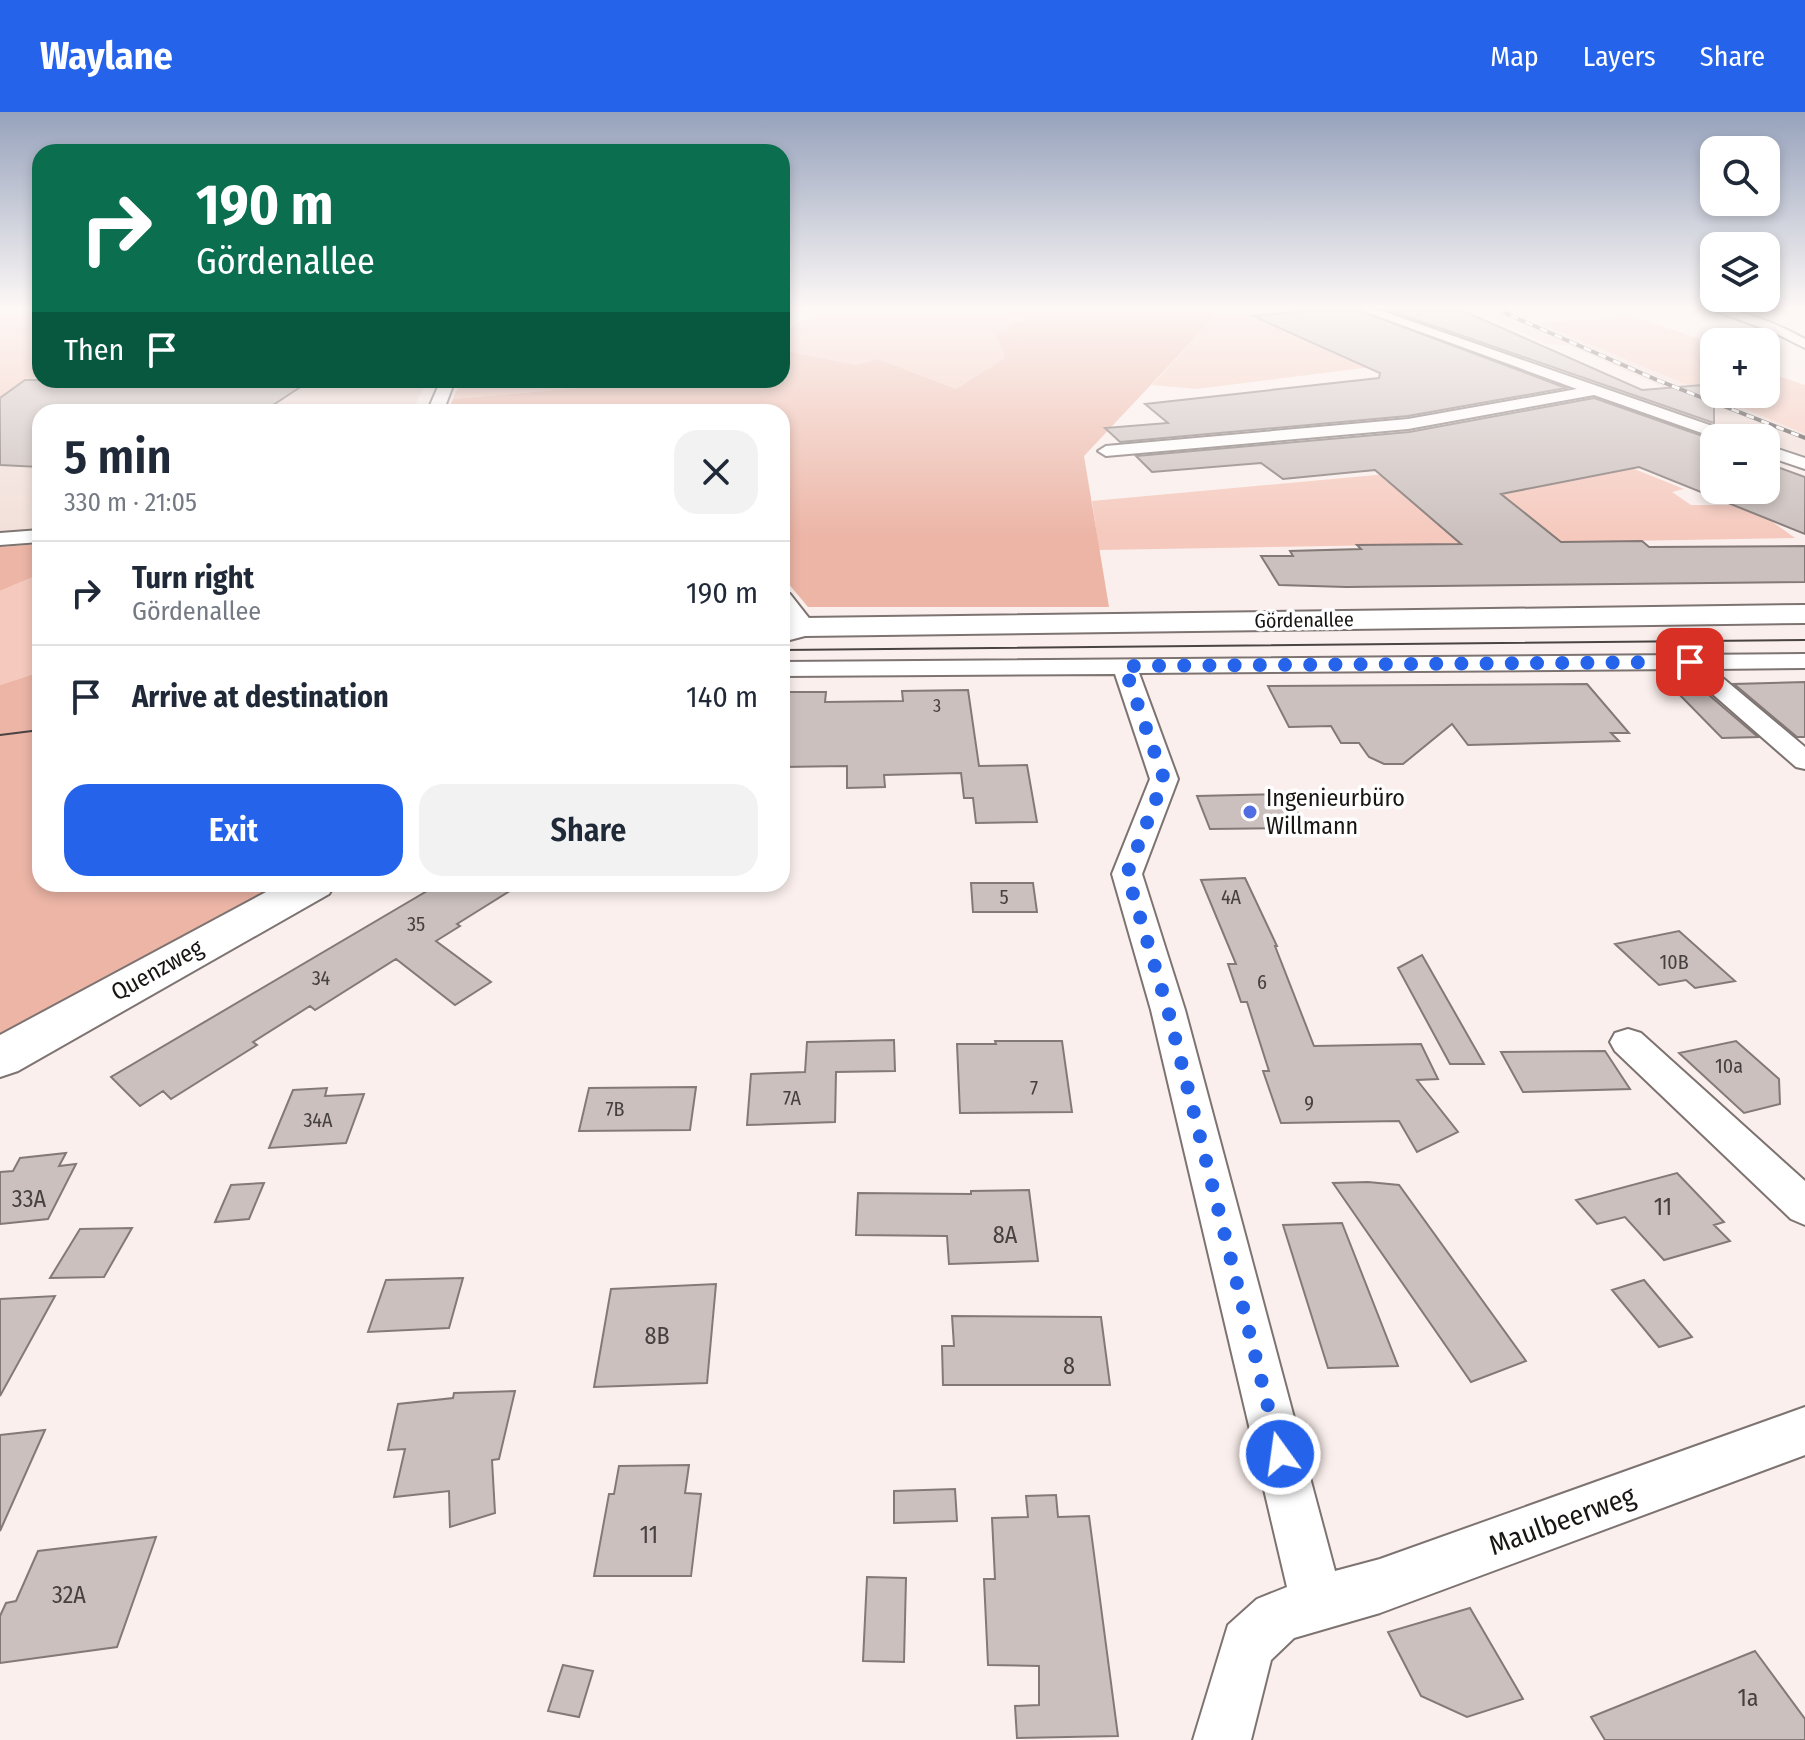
<!DOCTYPE html>
<meta charset="utf-8">
<style>
:root{--surface:#fff;--page:#f2f2f3;--text:#1f2937;--muted:#747a83;--line:#e0e1e3;--accent:#2563eb}
body{margin:0;font-family:"Fira Sans Condensed",sans-serif;background:var(--page);color:var(--text);height:100vh;display:flex;flex-direction:column;font-size:30px;white-space:nowrap}
*{box-sizing:border-box;margin:0}
p{font-size:26px;color:var(--muted)}
.icon{flex:none;width:44px;height:44px;fill:none;stroke:currentColor;stroke-width:2;stroke-linecap:round;stroke-linejoin:round}
.map{position:relative;flex:1;overflow:hidden}
.details{position:absolute;left:32px;top:292px;width:758px;height:488px;display:flex;flex-direction:column;background:var(--surface);border-radius:24px;box-shadow:0 4px 12px #0003}
.details>*{flex:none}
.guide{position:absolute;left:32px;top:32px;width:758px;height:244px;border-radius:24px;box-shadow:0 4px 12px #0003;background:#0b6e4f;color:#fff;overflow:hidden}
.buttons{position:absolute;left:1700px;top:24px;display:grid;gap:16px}
.buttons a{display:grid;place-items:center;width:80px;height:80px;border-radius:16px;background:var(--surface);box-shadow:0 4px 12px #0003;font-size:40px}
.pin{position:absolute;display:grid;place-items:center;width:68px;height:68px;color:#fff;margin:-34px;border-radius:16px;box-shadow:0 4px 12px #0006}
.me{position:absolute;width:88px;margin:-44px;rotate:346deg;stroke-linejoin:round;filter:drop-shadow(0 0 6px #0008)}
.turn{display:flex;align-items:center;gap:28px;height:168px;padding:0 32px;font-size:36px}
.turn .icon{width:104px;height:104px;stroke-width:2.5}
.turn b{display:block;font-size:56px;line-height:68px}
.then{display:flex;align-items:center;height:76px;padding:0 32px;background:#0003;gap:16px;font-size:30px}
.round{display:grid;place-items:center;flex:none;width:84px;height:84px;border-radius:24px;background:var(--page)}
.headline{display:flex;align-items:center;justify-content:space-between;height:136px;padding:0 32px}
h1{font-size:48px;font-weight:600;line-height:60px}
.primary-button{display:flex;gap:16px;margin-top:auto;padding:16px 32px}
.primary-button a{flex:1;height:92px;border-radius:24px;background:var(--accent);color:#fff;font-size:32px;font-weight:600;line-height:92px;text-align:center}
.primary-button a+a{background:var(--page);color:var(--text)}
ul{padding:0;list-style:none}
li{display:flex;align-items:center;gap:24px;height:104px;padding:0 32px;border-top:2px solid var(--line)}
li div{flex:1}
li b{display:block;font-size:30px}
li em{font-style:normal}
header{display:flex;align-items:center;gap:48px;box-sizing:border-box;height:112px;padding:0 40px;background:var(--accent);color:#fff}
header strong{font-size:38px}
nav{display:flex;gap:44px;margin-inline-start:auto;font-size:28px}
.map>svg:first-child{display:block}
</style>
<header>
<strong>Waylane</strong>
<nav><a>Map</a><a>Layers</a><a>Share</a></nav>
</header>
<div class="map">
<svg width="1805" height="1628" viewBox="0 0 1805 1628">
<rect width="100%" height="100%" fill="#faefec"/>
<path fill="#f2dfd9" d="M1485 197H1654L1666 201 1541 211 1805 322V347L1766 334V326H1743L1616 281 1667 277 1568 233 1546 232 1485 203 1493 201Z
M0 250 40 251V268H428L411 300H40V419L0 422Z"/>
<path fill="#f5c9bd" d="M0 197H40V262L0 285Z
M832 197H989L1031 206 1005 246 956 277 878 247 856 253 782 238V218Z
M1222 197H1258L1387 253 1196 277 1152 273Z
M1633 204 1714 232V282H1766V260L1805 273V322L1539 211Z
M461 268H671L453 287Z
M1575 333 1684 377 1672 380 1691 393H1749L1795 426 1099 438 1092 389 1474 354Z
M40 462V560L0 573V479Z"/>
<path fill="#ecb5a6" d="M989 197H1222L1084 344 1109 495H808L782 464V300H447L453 287 671 268H782V238L856 253 878 247 956 277 1005 246 996 221 1029 207Z
M40 432V462L0 479V435Z
M40 560V772H290L0 928V573Z"/>
<path fill="#cbc0bd" stroke="#837976" stroke-width="2" d="M1323 197H1355L1566 276 1408 304 1120 330 1105 316 1168 311 1145 292 1379 266 1380 261 1253 204Z
M1385 197H1459L1642 278 1714 272V311Z
M25 268H311L264 299 123 297 116 300H40V355L0 353V286Z
M1594 286 1714 328V378H1766V351L1805 365V422L1639 355 1501 382 1561 430 1642 429 1649 435 1805 434V470L1346 475 1279 473 1261 444H1293L1290 439 1361 437 1357 433 1461 432 1375 358 1283 367 1261 351 1152 360 1136 344 1409 320Z
M1805 570V625H1797L1734 572Z
M1587 572 1629 621H1611L1619 629 1468 633 1452 612 1403 652H1384L1369 645 1359 631H1341L1331 614 1289 615 1268 574Z
M1669 572H1696L1758 625 1722 626Z
M968 578 979 654 1027 653 1037 710 976 711 973 686H964L961 661 884 663 885 675 847 676V654L782 655V580H826L825 590 903 589 902 579Z
M1289 682 1305 716 1210 717 1197 684Z
M1245 766 1277 834H1275L1314 934 1421 932 1438 967 1417 968 1458 1020 1417 1040 1399 1009 1281 1011 1263 959H1269L1247 890H1241L1228 852H1236L1201 768Z
M971 771H1033L1037 800H973Z
M439 772H521L457 812 460 814 436 829 491 870 455 893 396 847 315 898 310 894 253 930 257 933 171 987 163 979 140 994 111 965Z
M1679 819 1735 869 1695 876 1686 868 1659 873 1615 832Z
M1422 843 1484 952H1450L1398 856Z
M894 928 895 959 836 960 835 1010 747 1013 751 962 805 960 807 930Z
M995 929H1062L1072 1000 960 1001 957 932H996Z
M1736 929 1779 967 1780 992 1744 1001 1679 941Z
M1605 939 1630 977 1523 980 1501 940Z
M696 975 690 1018 579 1019 589 976Z
M327 976 325 984 364 982 346 1031 269 1036 293 978Z
M66 1041 59 1054 76 1052 48 1107 0 1112V1060L13 1059 20 1046Z
M1677 1061 1724 1110 1714 1113 1730 1129 1664 1148 1625 1105 1597 1112 1576 1088Z
M1368 1070 1399 1073 1526 1249 1471 1270 1333 1071Z
M264 1071 249 1107 215 1110 231 1073Z
M1029 1078 1038 1149 949 1152 947 1124 856 1123 858 1081 971 1082V1079Z
M1342 1111 1398 1254 1328 1256 1283 1113Z
M132 1116 104 1165 50 1166 80 1117Z
M463 1166 449 1216 368 1220 386 1168Z
M1644 1168 1692 1225 1659 1235 1612 1178Z
M716 1172 707 1271 594 1275 611 1177Z
M55 1184 0 1284V1187Z
M952 1204 1101 1205 1110 1273H943L942 1234H954Z
M515 1279 499 1347 492 1348 495 1401 450 1415 449 1379 394 1385 405 1337 388 1338 398 1292 453 1286 454 1281Z
M45 1318 0 1419V1323Z
M689 1353 685 1381 701 1382 691 1464H594L609 1382H614L619 1354Z
M955 1377 957 1409 894 1411V1379Z
M1056 1383 1058 1405 1089 1404 1118 1624 1017 1626 1015 1594 1039 1593V1554L988 1553 984 1467H995L992 1406 1028 1405 1026 1384Z
M156 1425 117 1535 0 1551V1504L6 1491 16 1489 38 1439Z
M867 1465 906 1466 904 1550 863 1549Z
M1470 1496 1523 1587 1467 1605 1421 1584 1388 1520Z
M1755 1539 1805 1607V1628H1605L1591 1605Z
M563 1553 593 1559 579 1605 548 1599Z"/>
<g fill="none" stroke-linecap="round" stroke-linejoin="round">
<defs>
<path id="street" d="M1358 197H1376L1738 323 1740 326H1716L1594 283 1408 317 1106 344 1098 339 1106 334 1408 307 1577 277Z
M1710 197C1743 197 1776 211 1805 227V236L1773 220Z
M441 268H455L443 300H427Z
M1766 333 1805 346V357L1766 344Z
M40 418V430L0 433V421Z
M782 481 790 482 812 510 815 515 812 520H796L782 501Z
M1805 542V556L1712 557 1805 635V657L1796 655 1684 557 1139 561 1178 667 1142 762 1185 898 1335 1459 1380 1447 1805 1295V1343L1380 1501 1294 1526 1271 1548 1251 1628H1193L1228 1513 1257 1487 1287 1475 1151 898 1112 762 1150 667 1115 562 782 564V550Z
M1628 917 1641 921 1805 1069V1113L1791 1107 1615 939 1610 930 1615 921Z"/>
<path id="secondary" d="M1805 493V511L805 524 782 530V511L804 506Z
M281 772H335L329 782 18 959 0 965V923Z"/>
</defs>
<use href="#street" stroke="#7d7371" stroke-width="4"/>
<use href="#secondary" stroke="#7d7371" stroke-width="4"/>
<use href="#street" fill="#fff" fill-rule="evenodd"/>
<use href="#secondary" fill="#fff" fill-rule="evenodd"/>
<path stroke="#494342" stroke-width="2" d="M782 538 1805 528
M0 623 40 618"/>
<defs>
<path id="rail" d="M1496 197 1657 268 1805 326"/>
</defs>
<use href="#rail" stroke="#494342" stroke-width="4"/>
<use href="#rail" stroke="#fff" stroke-width="3" stroke-dasharray="8" stroke-linecap="butt"/>
</g>
<linearGradient id="sky" x2="0" y2="1"><stop stop-color="#96a2bc"/><stop offset="0.46" stop-color="#fdf8f6"/><stop offset="1" stop-color="#fdf8f6" stop-opacity="0"/></linearGradient>
<rect width="1805" height="425" fill="url(#sky)"/>
<g fill="none" stroke-linecap="round" stroke-linejoin="round">
<path stroke="#2563eb" stroke-width="14" stroke-dasharray="0 25.2" d="M1280 1342 1168 898 1127 762 1164 667 1124 554 1690 550"/>
</g>
<circle fill="#506de1" stroke="#fff" stroke-width="3" cx="1250" cy="700" r="8"/>
<g text-anchor="middle" stroke-width="7" stroke-linejoin="round" paint-order="stroke">
<g font-size="18" fill="#46403e">
<text x="937" y="600">3</text>
</g>
<g font-size="20" fill="#191514" stroke="#fff">
<text transform="translate(1304 508) rotate(-1)" y="7">Gördenallee</text>
</g>
<g font-size="20" fill="#46403e">
<text x="1004" y="792">5</text>
<text x="1231" y="792">4A</text>
<text x="416" y="819">35</text>
<text x="1674" y="857">10B</text>
<text x="321" y="873">34</text>
<text x="1262" y="877">6</text>
<text x="1729" y="961">10a</text>
<text x="1034" y="983">7</text>
<text x="792" y="993">7A</text>
<text x="1309" y="998">9</text>
<text x="615" y="1004">7B</text>
<text x="318" y="1015">34A</text>
</g>
<g font-size="24" fill="#191514" stroke="#fff" text-anchor="start">
<text x="1266" y="694">Ingenieurbüro<tspan x="1266" dy="28">Willmann</tspan></text>
</g>
<g font-size="24" fill="#191514" stroke="#fff">
<text transform="translate(157 858) rotate(-29)" y="8">Quenzweg</text>
</g>
<g font-size="24" fill="#46403e">
<text x="29" y="1095">33A</text>
<text x="1663" y="1103">11</text>
<text x="1005" y="1131">8A</text>
<text x="657" y="1232">8B</text>
<text x="1069" y="1262">8</text>
<text x="649" y="1431">11</text>
<text x="69" y="1491">32A</text>
<text x="1748" y="1594">1a</text>
</g>
<g font-size="28" fill="#191514" stroke="#fff">
<text transform="translate(1562 1408) rotate(-20)" y="10">Maulbeerweg</text>
</g>
</g>
</svg>
<div class="buttons">
<a><svg class="icon" aria-label="search" viewBox="0 0 24 24"><circle cx="10" cy="10" r="6"/><path d="M15 15l6 6"/></svg></a>
<a><svg class="icon" aria-label="layers" viewBox="0 0 24 24"><path d="M12 4l9 5-9 5-9-5zM3 14l9 5 9-5"/></svg></a>
<a>+</a>
<a>−</a>
</div>
<div class="pin" style="left:1690px;top:550px;background:#d93025"><svg class="icon" aria-label="arrive" viewBox="0 0 24 24"><path d="M6 21V4h12l-3 4 3 4H6"/></svg></div>
<svg class="me" style="left:1280px;top:1342px" viewBox="-20 -20 40 40"><circle r="17" fill="#2563eb" stroke="#fff" stroke-width="3"/><path d="M0-11L8 9 0 5-8 9z" fill="#fff"/></svg>
<div class="guide">
<div class="turn"><svg class="icon" aria-label="right" viewBox="0 0 24 24"><path d="M7 20v-9h11M14 6l5 5-5 5"/></svg><div><b>190 m</b>Gördenallee</div></div>
<div class="then">Then<svg class="icon" aria-label="arrive" viewBox="0 0 24 24"><path d="M6 21V4h12l-3 4 3 4H6"/></svg></div>
</div>
<section class="details">
<div class="headline"><div><h1>5 min</h1><p>330 m · 21:05</p></div><a class="round"><svg class="icon" aria-label="close" viewBox="0 0 24 24"><path d="M6 6l12 12M18 6L6 18"/></svg></a></div>
<ul>
<li><svg class="icon" aria-label="right" viewBox="0 0 24 24"><path d="M7 20v-9h11M14 6l5 5-5 5"/></svg><div><b>Turn right</b><p>Gördenallee</p></div><em>190 m</em></li>
<li><svg class="icon" aria-label="arrive" viewBox="0 0 24 24"><path d="M6 21V4h12l-3 4 3 4H6"/></svg><div><b>Arrive at destination</b></div><em>140 m</em></li>
</ul>
<div class="primary-button"><a>Exit</a><a>Share</a></div>
</section>
</div>
